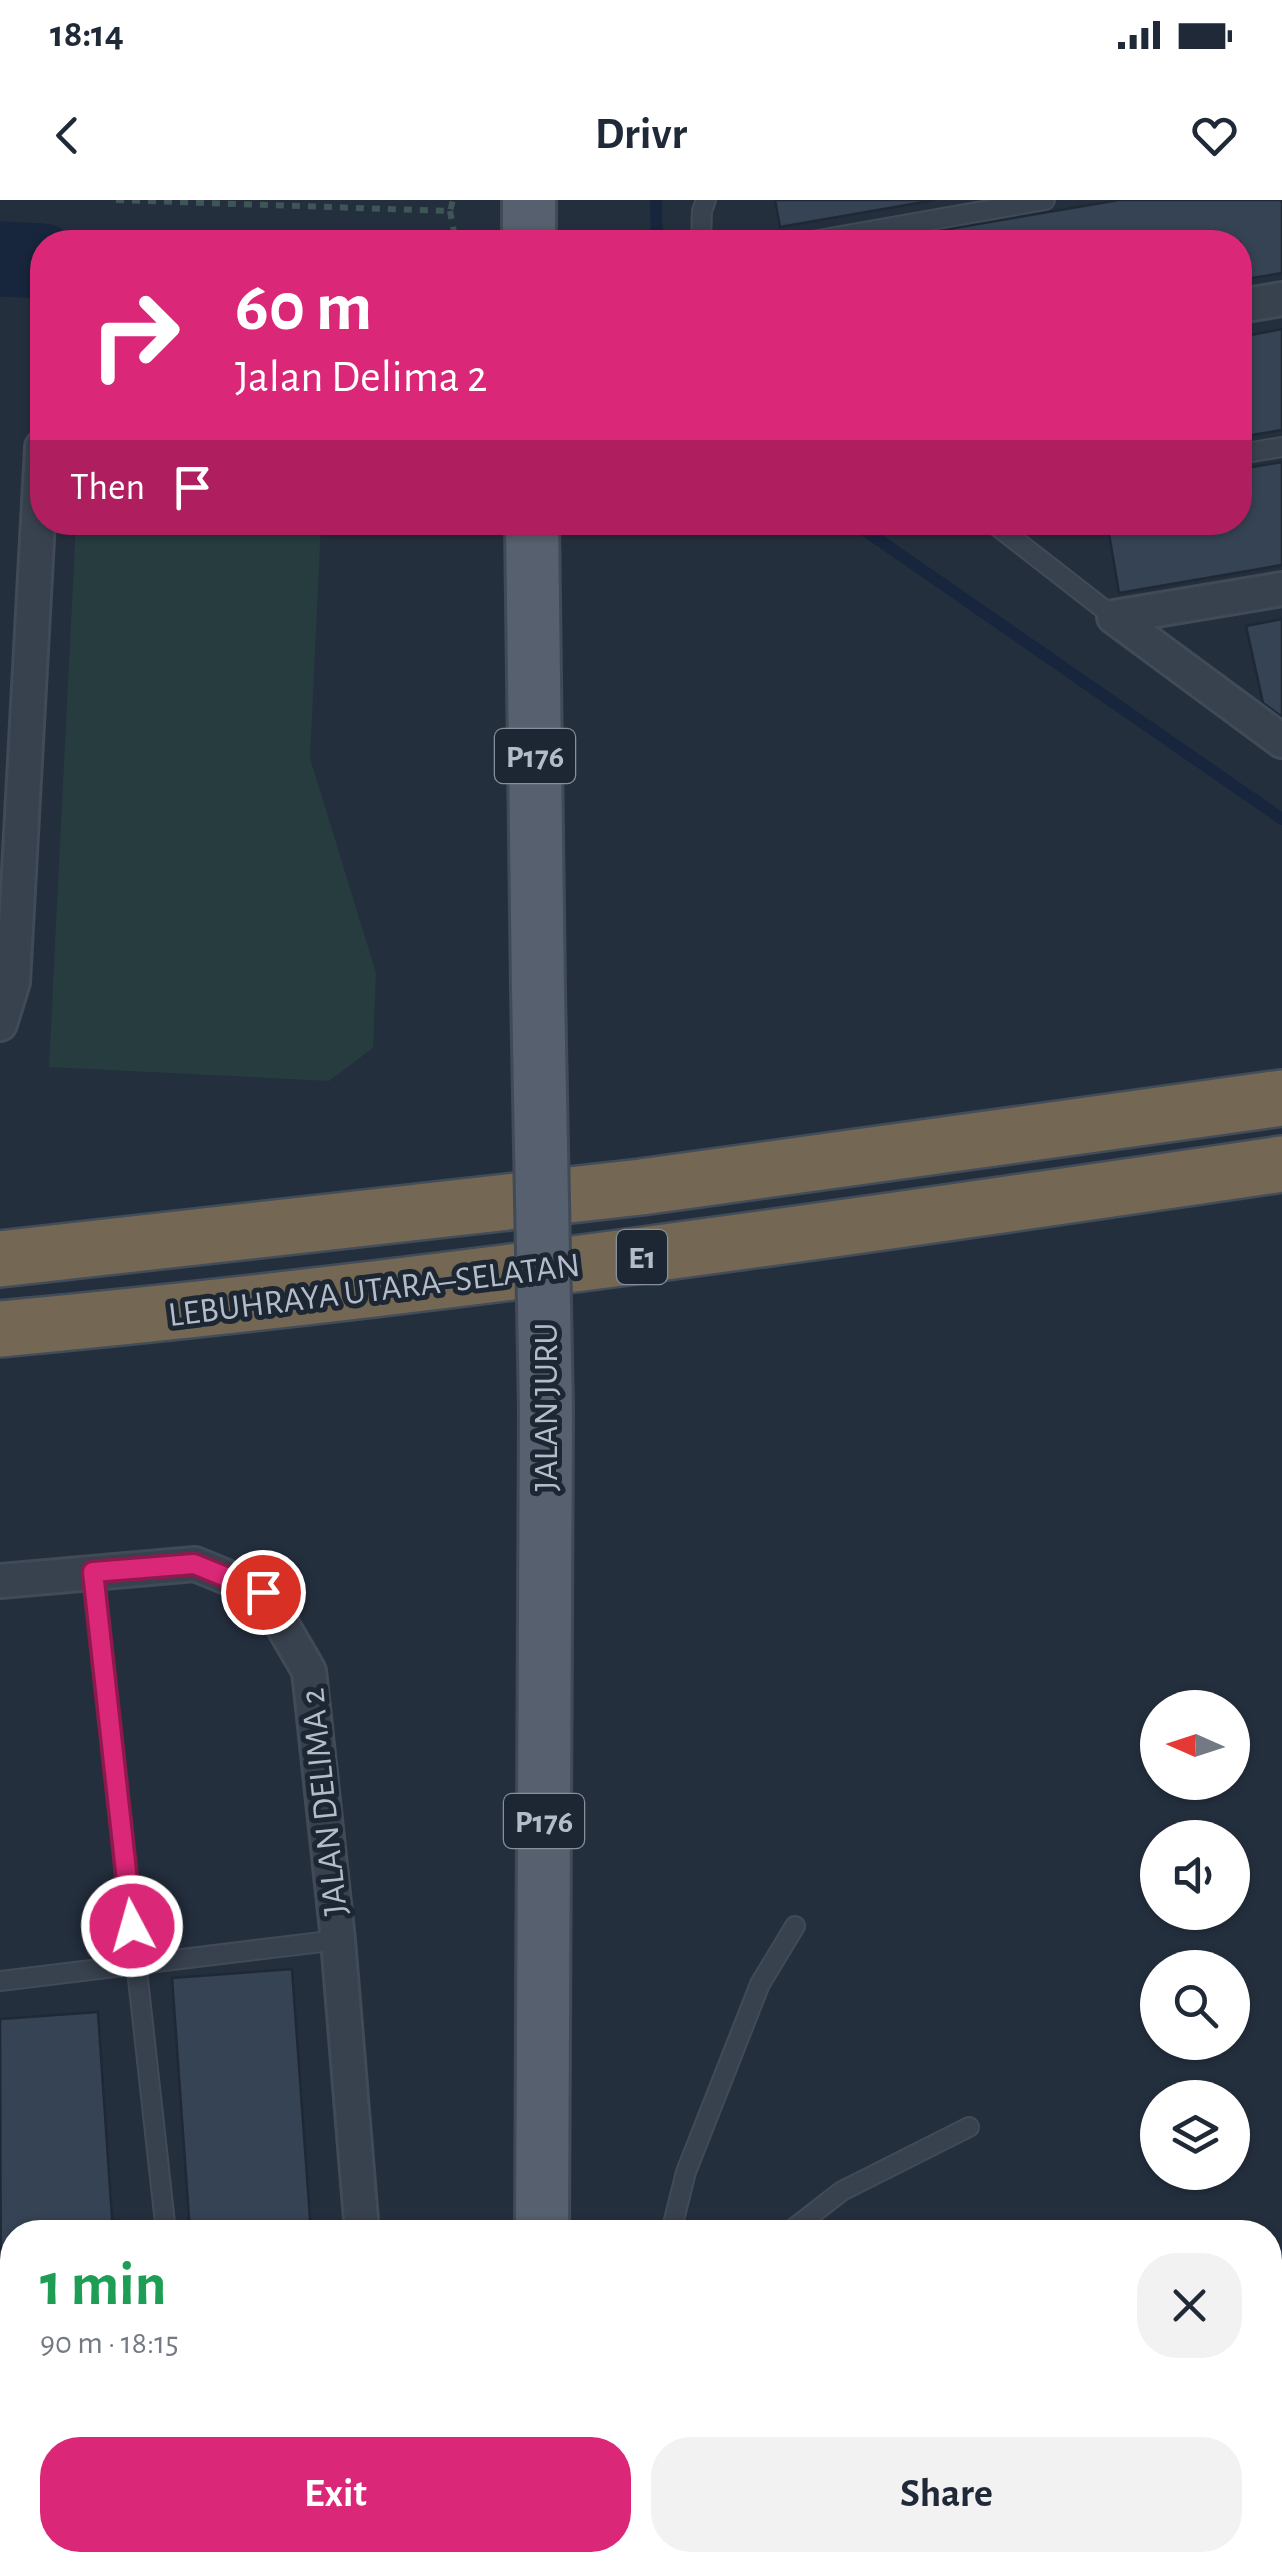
<!DOCTYPE html>
<meta charset="utf-8">
<style>
:root{--surface:#fff;--page:#f2f2f3;--text:#1f2937;--muted:#747a83;--accent:#db2777}
body{margin:0;font-family:"Alegreya Sans",sans-serif;background:var(--page);color:var(--text);height:100vh;display:flex;flex-direction:column;font-size:38px;white-space:nowrap}
*{box-sizing:border-box;margin:0}
p{font-size:32px;color:var(--muted)}
.icon{flex:none;width:55px;height:55px;fill:none;stroke:currentColor;stroke-width:2;stroke-linecap:round;stroke-linejoin:round}
.map{position:relative;flex:1;overflow:hidden}
.drawer{position:absolute;left:0px;top:2020px;width:1282px;height:352px;display:flex;flex-direction:column;background:var(--surface);border-radius:40px 40px 0 0;box-shadow:0 2px 8px #0004}
.drawer>*{flex:none}
.banner{position:absolute;left:30px;top:30px;width:1222px;height:305px;border-radius:40px;box-shadow:0 2px 8px #0004;background:#db2777;color:#fff;overflow:hidden}
.needle{width:65px;rotate:273deg}
.fabs{position:absolute;left:1140px;top:1490px;display:grid;gap:20px}
.fabs a{display:grid;place-items:center;width:110px;height:110px;border-radius:50%;background:var(--surface);box-shadow:0 2px 8px #0004;font-size:50px}
.pin{position:absolute;display:grid;place-items:center;width:85px;height:85px;color:#fff;margin:-42px;border:5px solid #fff;border-radius:50%;box-shadow:0 2px 10px #0007}
.me{position:absolute;width:110px;margin:-55px;rotate:354deg;stroke-linejoin:round;filter:drop-shadow(0 0 8px #0008)}
.turn{display:flex;align-items:center;gap:35px;height:210px;padding:0 40px;font-size:45px}
.turn .icon{width:130px;height:130px;stroke-width:2.5}
.turn b{display:block;font-size:70px;line-height:85px}
.then{display:flex;align-items:center;height:95px;padding:0 40px;background:#0003;gap:20px;font-size:38px}
.round{display:grid;place-items:center;flex:none;width:105px;height:105px;border-radius:40px;background:var(--page)}
.summary{display:flex;align-items:center;justify-content:space-between;height:170px;padding:0 40px}
h1{font-size:60px;font-weight:600;line-height:75px;color:#1e9e55}
.cta{display:flex;gap:20px;margin-top:auto;padding:20px 40px}
.cta a{flex:1;height:115px;border-radius:40px;background:var(--accent);color:#fff;font-size:40px;font-weight:600;line-height:115px;text-align:center}
.cta a+a{background:var(--page);color:var(--text)}
.status{display:flex;justify-content:space-between;align-items:center;height:70px;padding:0 50px;background:var(--surface);direction:ltr}
.status svg{height:28px;fill:currentColor}
header{display:flex;justify-content:space-between;align-items:center;height:130px;padding:0 40px;background:var(--surface);font-size:45px;font-weight:600}
.map>svg:first-child{display:block}
</style>
<div class="status"><b>18:14</b><svg viewBox="0 0 49 12"><path d="M0 12V9h3v3zM5 12V6h3v6zM10 12V3h3v9zM15 12V0h3v12zM26 1h20v11H26zM47 4h2v5h-2z"/></svg></div>
<header><svg class="icon" aria-label="back" viewBox="0 0 24 24"><path d="M15 5l-7 7 7 7"/></svg>Drivr<svg class="icon" aria-label="heart" viewBox="0 0 24 24"><path d="M12 20l-8-8c-3-5 5-10 8-4 3-6 11-1 8 4z"/></svg></header>
<div class="map">
<svg width="1282" height="2371" viewBox="0 0 1282 2371">
<rect width="100%" height="100%" fill="#242f3e"/>
<path fill="#263c3f" d="M76 323H321L310 558 376 773 373 848 329 881 49 867Z"/>
<g fill="none" stroke-linecap="round" stroke-linejoin="round">
<path stroke="#17263c" stroke-width="12" d="M656 0 657 42
M853 322 1282 619"/>
<path stroke="#17263c" stroke-width="75" d="M0 59 42 61"/>
</g>
<path fill="#364354" stroke="#1f2835" stroke-width="2.5" d="M775 0H935L780 27Z
M1119 0H1282V73L1240 80V42H873Z
M1282 129V230L1240 237V137Z
M1282 262V365L1119 393 1107 322H1240V269Z
M1282 419V517L1263 503 1246 426Z
M292 1769 311 2032H190L172 1778Z
M98 1812 113 2032H12V2151L1 2152 0 1819Z"/>
<g fill="none" stroke-linecap="round" stroke-linejoin="round">
<defs>
<path id="lane" d="M701 42 702 11 706 0
M807 42 1045 0
M1240 254 1282 247
M992 322 1114 417
M93 1372 166 2032
M0 1781 338 1740
M671 2032 686 1972 760 1784 795 1726
M789 2032 842 1991 969 1927
M1270 2078 1282 2076"/>
<path id="street" d="M1240 106 1282 99
M1114 417 1282 541
M1114 417 1282 389
M0 824 13 782 42 247
M0 1381 195 1364 263 1392 309 1471 338 1740 362 2032
M0 2260 12 2254
M1270 2316 1282 2310
M396 2360 397 2371
M1141 2371 1167 2360"/>
<path id="primary" d="M529 0V42
M532 322 538 790
M542 2032 546 1210
M541 2360 542 2371"/>
<path id="highway" d="M0 1059 641 987 1282 898
M0 1129C429 1089 856 1027 1282 964"/>
</defs>
<use href="#lane" stroke="#414a57" stroke-width="22"/>
<use href="#street" stroke="#414a57" stroke-width="38"/>
<use href="#primary" stroke="#414a57" stroke-width="58"/>
<use href="#highway" stroke="#434c59" stroke-width="60"/>
<path stroke="#3f5557" stroke-width="6" stroke-dasharray="8 8" stroke-linecap="butt" d="M116 0 450 11 453 0
M450 11 456 42"/>
<use href="#lane" stroke="#38414e" stroke-width="18"/>
<use href="#street" stroke="#38414e" stroke-width="32"/>
<use href="#primary" stroke="#56606e" stroke-width="52"/>
<use href="#highway" stroke="#746855" stroke-width="55"/>
<defs>
<path id="primary-bridge" d="M538 790 546 1210"/>
</defs>
<use href="#primary-bridge" stroke="#414a57" stroke-width="58" stroke-linecap="butt"/>
<use href="#primary-bridge" stroke="#56606e" stroke-width="52"/>
</g>
<g fill="none" stroke-linecap="round" stroke-linejoin="round">
<defs>
<path id="route" d="M132 1726 93 1372 194 1364 263 1392"/>
</defs>
<use href="#route" stroke="#8e194d" stroke-width="25"/>
<use href="#route" stroke="#db2777" stroke-width="18"/>
</g>
<g text-anchor="middle" stroke-width="10" stroke-linejoin="round" paint-order="stroke">
<g fill="#1d2633" stroke="#878f9c" stroke-width="2.5">
<rect x="495" y="529" width="80" height="54" rx="8"/>
<rect x="617" y="1030" width="50" height="54" rx="8"/>
<rect x="504" y="1594" width="80" height="54" rx="8"/>
</g>
<g font-size="32" font-weight="bold" fill="#b4bcc9">
<text x="535" y="567">P176</text>
<text x="642" y="1068">E1</text>
<text x="544" y="1632">P176</text>
</g>
<g font-size="35" fill="#b4bcc9" stroke="#1d2633">
<text transform="translate(374 1089) rotate(-7)" y="12">LEBUHRAYA UTARA–SELATAN</text>
<text transform="translate(545 1207) rotate(-90)" y="12">JALAN JURU</text>
<text transform="translate(323 1602) rotate(-96)" y="12">JALAN DELIMA 2</text>
</g>
</g>
</svg>
<div class="fabs">
<a><svg class="needle" viewBox="-14 -14 28 28"><path d="M0-13l5 13h-10z" fill="#e53935"/><path d="M0 13l5-13h-10z" fill="#747a83"/></svg></a>
<a><svg class="icon" aria-label="sound" viewBox="0 0 24 24"><path d="M4 9h4l5-4v14l-5-4H4zM17 9q2 3 0 6"/></svg></a>
<a><svg class="icon" aria-label="search" viewBox="0 0 24 24"><circle cx="10" cy="10" r="6"/><path d="M15 15l6 6"/></svg></a>
<a><svg class="icon" aria-label="layers" viewBox="0 0 24 24"><path d="M12 4l9 5-9 5-9-5zM3 14l9 5 9-5"/></svg></a>
</div>
<div class="pin" style="left:263px;top:1392px;background:#d93025"><svg class="icon" aria-label="arrive" viewBox="0 0 24 24"><path d="M6 21V4h12l-3 4 3 4H6"/></svg></div>
<svg class="me" style="left:132px;top:1726px" viewBox="-20 -20 40 40"><circle r="17" fill="#db2777" stroke="#fff" stroke-width="3"/><path d="M0-11L8 9 0 5-8 9z" fill="#fff"/></svg>
<div class="banner">
<div class="turn"><svg class="icon" aria-label="right" viewBox="0 0 24 24"><path d="M7 20v-9h11M14 6l5 5-5 5"/></svg><div><b>60 m</b>Jalan Delima 2</div></div>
<div class="then">Then<svg class="icon" aria-label="arrive" viewBox="0 0 24 24"><path d="M6 21V4h12l-3 4 3 4H6"/></svg></div>
</div>
<section class="drawer">
<div class="summary"><div><h1>1 min</h1><p>90 m · 18:15</p></div><a class="round"><svg class="icon" aria-label="close" viewBox="0 0 24 24"><path d="M6 6l12 12M18 6L6 18"/></svg></a></div>
<div class="cta"><a>Exit</a><a>Share</a></div>
</section>
</div>
